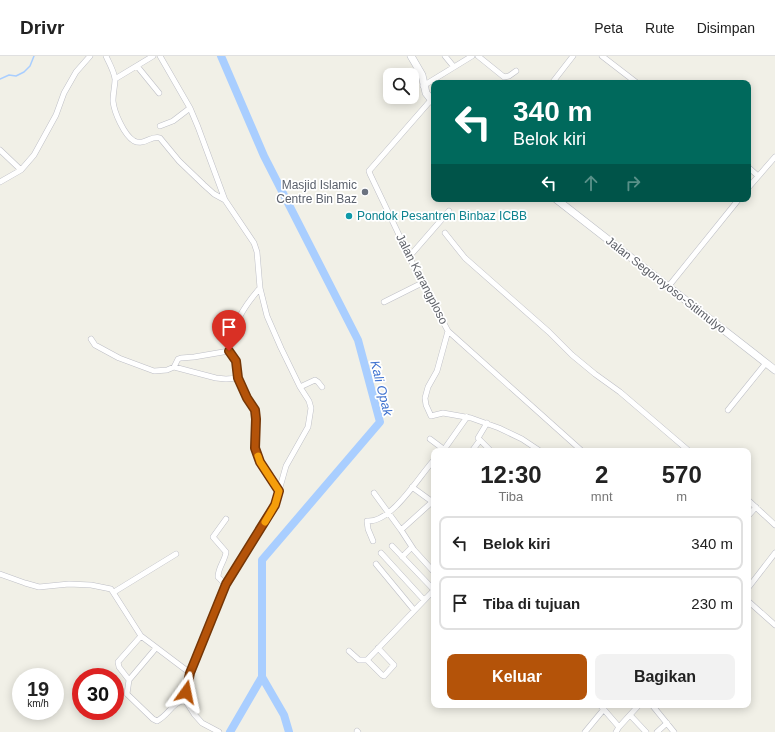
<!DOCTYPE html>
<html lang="id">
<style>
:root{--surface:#fff;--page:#f2f2f2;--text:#222;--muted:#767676;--line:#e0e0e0;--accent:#b45309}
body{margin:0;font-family:Helvetica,sans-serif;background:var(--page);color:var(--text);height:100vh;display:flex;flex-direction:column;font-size:15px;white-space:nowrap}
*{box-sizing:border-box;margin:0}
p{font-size:13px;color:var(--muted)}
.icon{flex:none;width:22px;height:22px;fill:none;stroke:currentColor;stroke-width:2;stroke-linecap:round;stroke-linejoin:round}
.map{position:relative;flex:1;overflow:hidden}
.details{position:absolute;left:431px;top:392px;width:320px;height:260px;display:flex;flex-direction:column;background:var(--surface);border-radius:8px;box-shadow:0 2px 10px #0003}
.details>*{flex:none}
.hud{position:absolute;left:431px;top:24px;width:320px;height:122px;border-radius:8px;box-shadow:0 2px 10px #0003;background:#00695c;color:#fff;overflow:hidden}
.fabs{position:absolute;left:383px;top:12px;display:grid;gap:8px}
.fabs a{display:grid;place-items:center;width:36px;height:36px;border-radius:8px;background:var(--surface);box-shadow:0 2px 10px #0003;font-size:20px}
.speed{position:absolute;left:12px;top:612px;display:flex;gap:8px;font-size:20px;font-weight:700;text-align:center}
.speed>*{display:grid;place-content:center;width:52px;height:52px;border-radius:50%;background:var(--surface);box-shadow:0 2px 10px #0003;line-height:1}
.speed small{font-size:10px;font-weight:400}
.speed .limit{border:6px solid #d22;background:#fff;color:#111}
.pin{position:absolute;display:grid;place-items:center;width:34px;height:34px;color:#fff;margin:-41px -17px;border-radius:50% 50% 50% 0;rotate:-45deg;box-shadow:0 0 4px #0007}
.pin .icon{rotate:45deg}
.me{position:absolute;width:44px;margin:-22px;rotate:12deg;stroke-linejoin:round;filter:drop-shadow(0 0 3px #0008)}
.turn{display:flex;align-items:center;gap:14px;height:84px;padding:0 16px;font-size:18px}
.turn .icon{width:52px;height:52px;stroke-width:2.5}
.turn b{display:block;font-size:28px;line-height:34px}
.lanes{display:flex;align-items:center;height:38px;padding:0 16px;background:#0003;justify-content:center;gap:20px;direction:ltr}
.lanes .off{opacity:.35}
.eta{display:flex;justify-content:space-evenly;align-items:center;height:68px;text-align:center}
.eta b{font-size:24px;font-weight:600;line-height:28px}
.button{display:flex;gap:8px;margin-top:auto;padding:8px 16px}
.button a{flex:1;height:46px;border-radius:8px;background:var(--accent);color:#fff;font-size:16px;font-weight:600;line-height:46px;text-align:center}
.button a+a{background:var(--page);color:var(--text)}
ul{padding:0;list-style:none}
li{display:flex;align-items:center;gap:12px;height:54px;margin:0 8px 6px;padding:0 8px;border:2px solid var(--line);border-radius:8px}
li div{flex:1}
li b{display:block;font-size:15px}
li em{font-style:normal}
header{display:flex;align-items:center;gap:24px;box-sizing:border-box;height:56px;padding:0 20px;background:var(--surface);border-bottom:1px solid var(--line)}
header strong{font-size:19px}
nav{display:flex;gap:22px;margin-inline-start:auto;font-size:14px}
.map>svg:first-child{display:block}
</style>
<header>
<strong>Drivr</strong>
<nav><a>Peta</a><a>Rute</a><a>Disimpan</a></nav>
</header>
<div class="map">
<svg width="775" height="676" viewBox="0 0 775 676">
<rect width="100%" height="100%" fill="#f1f0e7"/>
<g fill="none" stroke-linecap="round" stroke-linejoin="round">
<path stroke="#a9ceff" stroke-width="1.5" d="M0 23 9 19 16 20 24 16 30 10 34 0"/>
<path stroke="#a9ceff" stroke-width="8" d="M221 0 264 100 358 284 380 366 262 504V621L284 659 289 676
M230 676 262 621"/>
<defs>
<path id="street" d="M106 0C109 7 114 15 115 23 115 30 113 37 113 45 114 56 124 79 134 85 144 90 151 79 160 82L179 105 204 129 214 138 225 144 254 187 257 196 260 232 267 260 281 292 300 331 309 345 311 352 308 371 286 410 275 449 225 528 190 617 185 644 194 658 202 667 219 676
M160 0 190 52 198 71 225 144
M445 0 454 11
M478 0 504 21 509 20 516 15
M602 0 637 27
M137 10 159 37
M115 23 153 0
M552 27 573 0
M423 30 472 0
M431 44 369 115 370 118 421 225 448 275 582 395
M160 70 173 65 190 52
M0 94 21 114
M748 111 758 120
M0 126 21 114 34 99 56 59 64 37 76 16 90 0
M748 132 775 101
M445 177 465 202 549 276 572 299 595 318 620 336 689 395
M409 201 449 155
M668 231 739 143
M260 232C241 254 235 266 229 295L236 305 238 322 247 342 255 354 256 363 255 392 260 406 279 435
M384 246 422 227
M448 275 437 315 428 331 425 342 426 349 431 360 443 357 471 362 499 372 522 383 540 395
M91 283 95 289 119 302 154 315 167 314 174 311 216 322 226 323 238 322
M174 311 178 303 181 302 194 301 229 295
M300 331 315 324 318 326 322 331
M728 354 766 307
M487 367 478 382 491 395
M430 383 446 395
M443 395 467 361
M472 395 480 384
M412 431 434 447
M374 437 401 474 414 494 434 516
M748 444 775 469
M748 460 756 451
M401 474 432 446
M373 485 368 473 367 465C392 467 419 420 434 404
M392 490 434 534
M381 497 424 544
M402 501 412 491
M376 508 414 554
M0 518 25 527 39 531 69 528 91 529 111 533 141 580 190 617
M225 528 218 521C218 511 225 505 226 496L213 481 226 463
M748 532 775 497
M114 536 176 498
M748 545 775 569
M141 580 118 606 119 611 129 624 127 638 153 663 157 665C170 658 171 647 185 644
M349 595 359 604H367L382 619 384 620 394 609 378 592
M367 604 434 534
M129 624 156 592
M600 649 619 671 616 676
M652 649 674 676
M630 659 646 676
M619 671 639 649
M357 675 358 676
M585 676 604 653
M657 676 667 667"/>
<path id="secondary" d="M411 0 422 19 426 37 434 47
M556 143 775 314"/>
</defs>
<use href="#street" stroke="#bebfc6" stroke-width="6"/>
<use href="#secondary" stroke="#bcbec5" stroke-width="8"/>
<use href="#street" stroke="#fff" stroke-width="5"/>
<use href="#secondary" stroke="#fff" stroke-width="7"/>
</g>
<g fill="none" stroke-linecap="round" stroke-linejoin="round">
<defs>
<path id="route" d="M186 636 190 617 226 528 275 449 279 435 260 406 255 392 256 363 255 354 247 342 238 322 236 305 229 295"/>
</defs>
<use href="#route" stroke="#753606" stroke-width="10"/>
<use href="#route" stroke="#b45309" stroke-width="7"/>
<path stroke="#f59e0b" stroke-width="7" d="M258 400 260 406 279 435 275 449 265 466"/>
</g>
<circle fill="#6b7280" stroke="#fff" stroke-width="1.5" cx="365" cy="136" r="4"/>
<circle fill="#0f9aa8" stroke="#fff" stroke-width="1.5" cx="349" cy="160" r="4"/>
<g text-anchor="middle" stroke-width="3.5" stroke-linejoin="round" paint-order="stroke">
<g font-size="12" fill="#5b616d" stroke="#fff" text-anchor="end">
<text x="357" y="133">Masjid Islamic<tspan x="357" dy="14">Centre Bin Baz</tspan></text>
</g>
<g font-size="12" fill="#0d838f" stroke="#fff" text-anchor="start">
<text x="357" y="164">Pondok Pesantren Binbaz ICBB</text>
</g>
<g font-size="12" fill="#5e6168" stroke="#fff">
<text transform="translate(422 223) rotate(63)" y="4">Jalan Karangploso</text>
<text transform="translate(666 229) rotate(38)" y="4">Jalan Segoroyoso-Sitimulyo</text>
</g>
<g font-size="13" font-style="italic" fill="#3f72cf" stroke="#fff">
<text transform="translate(382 332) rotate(76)" y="5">Kali Opak</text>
</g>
</g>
</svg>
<div class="fabs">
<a><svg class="icon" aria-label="search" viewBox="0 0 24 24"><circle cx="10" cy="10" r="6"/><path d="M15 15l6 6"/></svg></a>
</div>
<div class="speed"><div>19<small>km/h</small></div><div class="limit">30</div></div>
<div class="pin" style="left:229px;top:295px;background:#d93025"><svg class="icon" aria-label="arrive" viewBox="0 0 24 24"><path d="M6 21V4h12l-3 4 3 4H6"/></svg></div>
<svg class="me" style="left:186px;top:636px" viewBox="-20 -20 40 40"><path d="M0-17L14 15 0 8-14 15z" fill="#b45309" stroke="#fff" stroke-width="4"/></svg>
<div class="hud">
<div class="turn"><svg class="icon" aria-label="left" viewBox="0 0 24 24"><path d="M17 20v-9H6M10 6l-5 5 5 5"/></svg><div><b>340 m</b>Belok kiri</div></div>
<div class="lanes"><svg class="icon" aria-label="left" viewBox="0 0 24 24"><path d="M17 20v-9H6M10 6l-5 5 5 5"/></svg><svg class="icon off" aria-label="ahead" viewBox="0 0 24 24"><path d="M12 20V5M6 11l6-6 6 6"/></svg><svg class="icon off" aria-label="right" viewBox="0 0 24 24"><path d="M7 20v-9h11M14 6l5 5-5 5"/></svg></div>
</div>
<section class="details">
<div class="eta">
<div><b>12:30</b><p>Tiba</p></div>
<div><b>2</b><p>mnt</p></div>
<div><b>570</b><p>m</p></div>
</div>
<ul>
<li><svg class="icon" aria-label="left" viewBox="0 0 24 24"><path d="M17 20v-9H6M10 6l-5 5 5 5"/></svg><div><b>Belok kiri</b></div><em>340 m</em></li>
<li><svg class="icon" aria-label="arrive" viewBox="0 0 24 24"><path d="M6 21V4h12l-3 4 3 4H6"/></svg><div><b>Tiba di tujuan</b></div><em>230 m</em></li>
</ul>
<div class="button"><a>Keluar</a><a>Bagikan</a></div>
</section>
</div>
